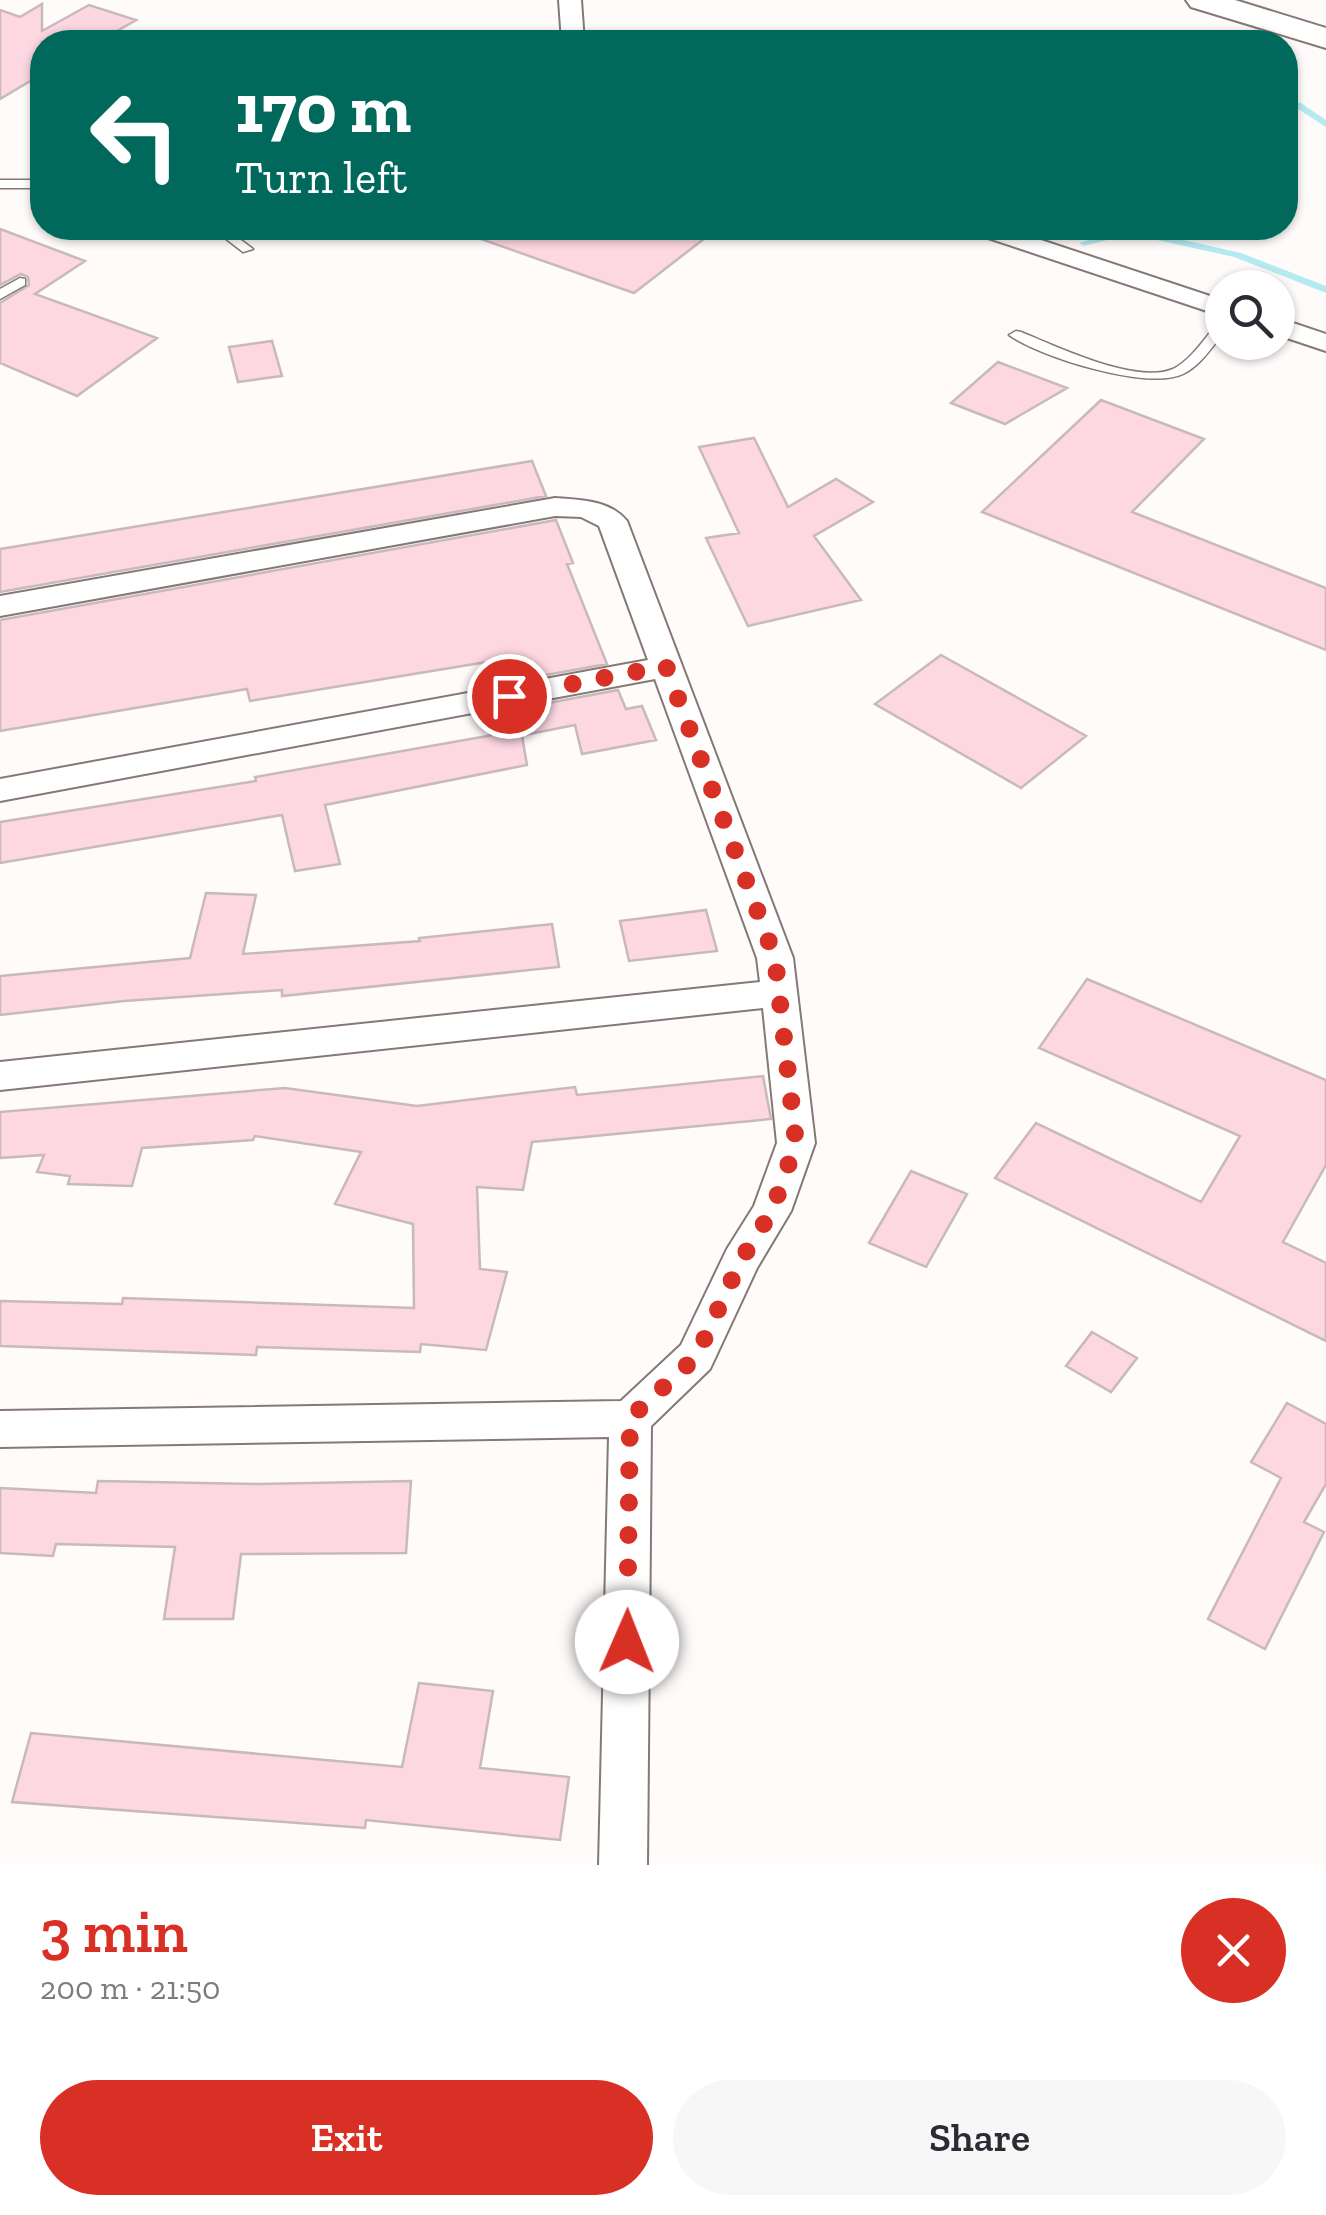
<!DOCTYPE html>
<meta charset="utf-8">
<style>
:root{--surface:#fff;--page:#f7f7f7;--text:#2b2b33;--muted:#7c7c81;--accent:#d93025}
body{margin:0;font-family:"Zilla Slab",serif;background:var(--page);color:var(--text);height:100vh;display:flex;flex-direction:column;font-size:38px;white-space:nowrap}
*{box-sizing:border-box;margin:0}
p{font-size:32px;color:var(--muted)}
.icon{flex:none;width:55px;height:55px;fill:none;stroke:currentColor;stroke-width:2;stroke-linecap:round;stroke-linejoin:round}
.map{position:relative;height:1865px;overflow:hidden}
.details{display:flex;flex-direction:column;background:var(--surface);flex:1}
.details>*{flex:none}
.banner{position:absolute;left:30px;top:30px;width:1268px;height:210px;border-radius:40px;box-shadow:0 2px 8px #0004;background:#00695c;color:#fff;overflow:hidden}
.controls{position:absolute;left:1205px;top:270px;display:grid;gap:20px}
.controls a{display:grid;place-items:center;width:90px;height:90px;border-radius:50%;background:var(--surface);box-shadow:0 2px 8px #0004;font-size:50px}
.pin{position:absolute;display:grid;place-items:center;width:85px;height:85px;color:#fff;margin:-42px;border:5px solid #fff;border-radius:50%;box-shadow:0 2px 10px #0007}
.me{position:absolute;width:110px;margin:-55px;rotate:1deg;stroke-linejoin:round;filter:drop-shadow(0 0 8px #0008)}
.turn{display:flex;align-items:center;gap:35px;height:210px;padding:0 40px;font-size:45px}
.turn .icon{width:130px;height:130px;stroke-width:2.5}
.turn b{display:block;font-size:70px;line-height:85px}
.round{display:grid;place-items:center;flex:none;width:105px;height:105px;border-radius:52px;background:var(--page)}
.headline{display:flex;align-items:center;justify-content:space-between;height:170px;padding:0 40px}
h1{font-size:60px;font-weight:600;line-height:75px;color:var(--accent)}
.cta{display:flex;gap:20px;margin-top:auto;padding:20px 40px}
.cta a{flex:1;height:115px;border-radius:60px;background:var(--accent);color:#fff;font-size:40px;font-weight:600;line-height:115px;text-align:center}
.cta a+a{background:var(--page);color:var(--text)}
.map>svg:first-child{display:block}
</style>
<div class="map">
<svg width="1326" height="1865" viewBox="0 0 1326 1865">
<rect width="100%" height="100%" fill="#fefbfa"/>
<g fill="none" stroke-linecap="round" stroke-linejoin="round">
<path fill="#b5ebf0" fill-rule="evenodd" d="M1285 100 1301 103 1326 120V127L1295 107 1285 106Z
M1130 228 1241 253 1326 286V293L1234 257 1130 234 1084 246 1079 243Z"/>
</g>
<path fill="#fdd7e2" stroke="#c8b9bd" stroke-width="2.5" d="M42 4V31L89 5 136 20 98 42H42V74L0 99V10L20 17Z
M465 228H718L634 293 464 233Z
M0 229 85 261 35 294 157 338 77 396 0 363V303L29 285 28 277 21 274 0 285Z
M272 341 282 376 238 382 229 347Z
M998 362 1067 388 1005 424 951 403Z
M1101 400 1204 439 1132 512 1326 588V650L982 512Z
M754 438 788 507 836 479 873 502 814 536 861 600 748 626 706 538 739 533 699 447Z
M532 461 546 496 0 592V549Z
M556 520 573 563 567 564 607 664 507 682 499 660 250 701 247 689 0 731V620Z
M941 655 1086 736 1021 788 875 704Z
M618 690 626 709 642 706 656 740 582 754 575 725 524 735 516 709Z
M521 730 527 765 325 805 340 864 295 871 282 815 0 863V822L256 781 255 777Z
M206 893 256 895 243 954 420 941 419 938 552 924 559 967 282 996V990L124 1001 0 1015V976L190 958Z
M706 910 717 951 629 961 620 921Z
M1087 979 1326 1080V1165L1283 1242 1326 1263V1341L995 1178 1036 1123 1201 1202 1240 1136 1039 1048Z
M763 1076 771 1119 532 1142 523 1190 477 1187 480 1269 507 1272 486 1350 421 1344 420 1352 257 1347 256 1355 0 1346V1301L122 1304 123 1298 414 1308 413 1224 335 1204 361 1152 255 1136 253 1140 142 1148 132 1186 68 1184 70 1176 37 1172 44 1155 0 1158V1112L285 1088 417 1106 575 1087 577 1095Z
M911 1171 967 1194 926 1267 869 1243Z
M1092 1332 1137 1358 1111 1392 1066 1366Z
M1287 1403 1326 1424V1484L1304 1522 1324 1532 1265 1649 1208 1619 1281 1478 1251 1462Z
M98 1481 260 1484 411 1481 406 1553 241 1554 233 1619H164L175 1547 56 1544 53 1556 0 1553V1488L96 1493Z
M419 1683 493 1691 480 1768 569 1777 560 1840 366 1820 365 1828 12 1802 31 1733 402 1767Z"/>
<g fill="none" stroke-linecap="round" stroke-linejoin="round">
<defs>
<path id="lane" d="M0 180H42V188H0Z
M212 228H225L253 249 243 252Z
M20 278 25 279V285L0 299V289Z
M1222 323V335C1211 348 1200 366 1183 374 1148 391 1040 357 1009 335L1016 331 1021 332C1056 346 1136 385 1173 369 1191 360 1204 339 1217 324Z"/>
<path id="street" d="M559 0H581L584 42H562Z
M969 228H1005L1222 300V316L973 233Z
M1278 318 1326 334V351L1278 335Z
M555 498C580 500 610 500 627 521L793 958 815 1143 791 1211 757 1268 710 1369 651 1426 647 1865H599L609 1437 0 1447V1411L621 1401 681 1345 727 1249 754 1206 777 1143 763 1008 0 1090V1062L760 982 757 958 655 679 0 801V779L648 660 599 526 581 517 555 516 0 616V596Z"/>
<path id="secondary" d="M1186 0H1235L1326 28V48L1191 7Z"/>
</defs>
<use href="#lane" stroke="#867974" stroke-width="3"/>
<use href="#street" stroke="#867974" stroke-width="4"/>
<use href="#secondary" stroke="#867974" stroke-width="4"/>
<use href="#lane" fill="#fff" fill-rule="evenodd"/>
<use href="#street" fill="#fff" fill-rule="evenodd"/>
<use href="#secondary" fill="#fff" fill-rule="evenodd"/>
</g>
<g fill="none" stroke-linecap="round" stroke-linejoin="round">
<path stroke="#d93025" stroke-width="18" stroke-dasharray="0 32.4" d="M509 696 666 666 775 958 796 1143 772 1211 741 1260 696 1357 630 1418 627 1642"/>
</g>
</svg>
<div class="controls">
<a><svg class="icon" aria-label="search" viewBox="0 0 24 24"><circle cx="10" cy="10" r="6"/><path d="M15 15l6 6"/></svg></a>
</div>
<div class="pin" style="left:509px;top:696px;background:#d93025"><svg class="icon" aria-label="arrive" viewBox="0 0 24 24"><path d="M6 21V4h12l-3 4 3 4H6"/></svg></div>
<svg class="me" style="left:627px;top:1642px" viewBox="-20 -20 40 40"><circle r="19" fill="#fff"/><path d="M0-13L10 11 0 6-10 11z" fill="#d93025"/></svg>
<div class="banner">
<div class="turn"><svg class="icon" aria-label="left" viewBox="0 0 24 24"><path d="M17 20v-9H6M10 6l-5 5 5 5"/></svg><div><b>170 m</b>Turn left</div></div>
</div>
</div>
<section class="details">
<div class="headline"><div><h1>3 min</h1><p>200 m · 21:50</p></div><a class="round" style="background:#d93025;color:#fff"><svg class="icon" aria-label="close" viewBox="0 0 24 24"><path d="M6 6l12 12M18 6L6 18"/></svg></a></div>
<div class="cta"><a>Exit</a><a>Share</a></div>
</section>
